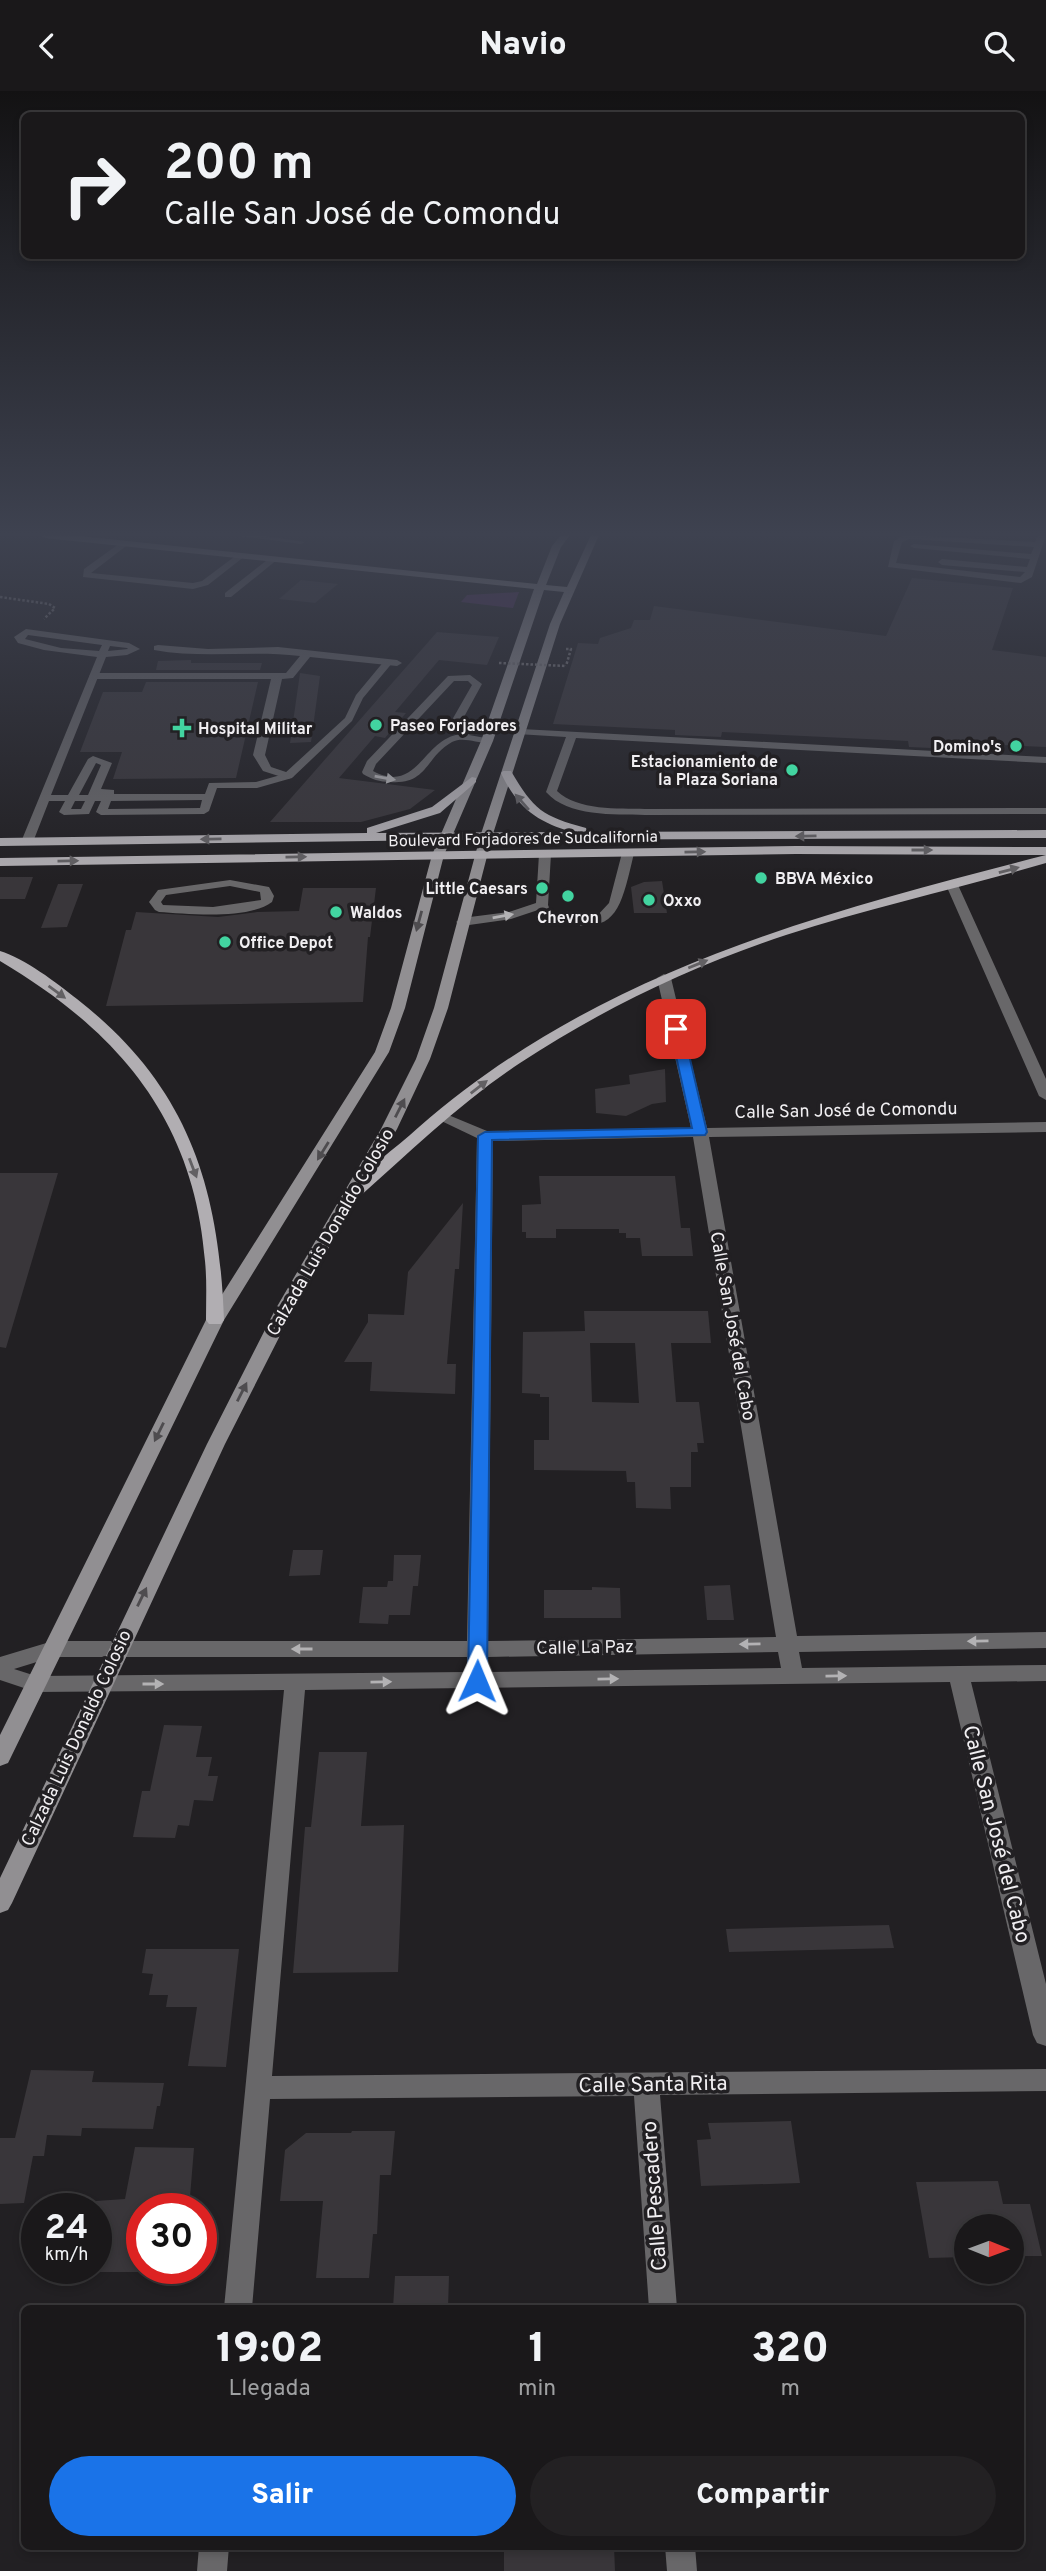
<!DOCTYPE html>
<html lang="es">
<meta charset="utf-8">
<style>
:root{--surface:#1a181a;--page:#232123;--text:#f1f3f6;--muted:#9fa0a2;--line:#383739;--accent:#1a73e8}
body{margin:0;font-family:Overpass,sans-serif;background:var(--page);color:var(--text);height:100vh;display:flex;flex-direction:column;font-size:26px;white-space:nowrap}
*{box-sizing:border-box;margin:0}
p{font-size:23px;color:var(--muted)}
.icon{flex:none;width:38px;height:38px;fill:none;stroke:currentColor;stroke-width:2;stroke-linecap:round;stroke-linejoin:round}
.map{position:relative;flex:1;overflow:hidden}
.details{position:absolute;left:21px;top:2214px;width:1003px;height:245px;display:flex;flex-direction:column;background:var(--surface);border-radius:10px;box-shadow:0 4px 10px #0003,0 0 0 2px var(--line)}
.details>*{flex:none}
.hud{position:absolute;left:21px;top:21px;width:1004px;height:147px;border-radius:10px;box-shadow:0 4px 10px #0003,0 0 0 2px var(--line);background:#1a181a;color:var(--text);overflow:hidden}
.needle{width:46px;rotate:91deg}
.tools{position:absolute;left:954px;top:2123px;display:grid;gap:14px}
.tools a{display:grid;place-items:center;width:70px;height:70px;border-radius:50%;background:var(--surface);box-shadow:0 4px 10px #0003,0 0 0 2px var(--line);font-size:35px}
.speed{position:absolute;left:21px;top:2102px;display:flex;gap:14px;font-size:35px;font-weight:700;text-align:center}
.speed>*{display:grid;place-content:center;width:91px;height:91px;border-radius:50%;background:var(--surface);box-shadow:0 4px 10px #0003,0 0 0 2px var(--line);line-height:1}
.speed small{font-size:18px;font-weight:400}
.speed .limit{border:10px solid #d22;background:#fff;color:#111}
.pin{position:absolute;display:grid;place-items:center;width:60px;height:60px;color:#fff;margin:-30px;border-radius:14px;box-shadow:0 4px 10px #0006}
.me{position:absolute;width:77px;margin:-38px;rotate:1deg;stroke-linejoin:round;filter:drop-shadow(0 0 5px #0008)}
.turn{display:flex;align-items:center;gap:24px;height:147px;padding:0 28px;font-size:32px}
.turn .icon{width:91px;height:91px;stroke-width:2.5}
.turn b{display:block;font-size:49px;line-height:60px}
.eta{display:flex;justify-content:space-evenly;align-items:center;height:119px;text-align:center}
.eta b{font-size:42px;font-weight:800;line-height:49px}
.action{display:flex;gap:14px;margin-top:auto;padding:14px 28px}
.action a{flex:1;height:80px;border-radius:42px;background:var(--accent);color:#fff;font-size:28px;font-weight:800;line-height:80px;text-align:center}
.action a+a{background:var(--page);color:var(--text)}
header{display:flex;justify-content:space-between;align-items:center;height:91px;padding:0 28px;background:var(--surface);font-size:32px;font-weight:800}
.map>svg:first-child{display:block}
</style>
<header><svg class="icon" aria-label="back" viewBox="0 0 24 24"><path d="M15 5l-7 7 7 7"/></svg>Navio<svg class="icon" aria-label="search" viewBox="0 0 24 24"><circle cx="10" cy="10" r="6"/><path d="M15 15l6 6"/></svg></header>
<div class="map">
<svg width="1046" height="2480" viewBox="0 0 1046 2480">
<rect width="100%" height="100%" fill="#222023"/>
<path fill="#4d2d5b" d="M519 501 513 517 461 511 467 504Z"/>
<path fill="#39363a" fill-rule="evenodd" d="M912 487 1013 497 992 559 1046 566V656L954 652V658L909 656 908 650 722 641 721 646 675 644V639L553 633 578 552 598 553 600 547 631 537 634 529H650L654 515 886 545Z
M301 489 338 493 315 512 279 508Z
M437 541 499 546 487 574 439 569 395 621 406 622 385 647 375 645 339 687 435 699 410 718 361 731H270Z
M191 569V572H262L260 579H156L158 570Z
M300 582 320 585 311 651 290 652Z
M146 591H258L236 687 113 688 122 661H80L103 601H142Z
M0 786H33L25 808H0Z
M662 790 667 822H634L631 796 644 791Z
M58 793H83L67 836 41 837Z
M303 797H376L370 846H368L363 911 106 915 126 839H131L136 821 218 826 257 821 299 820Z
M665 978 666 1011 652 1013 626 1025 596 1022 595 998 630 993 629 984Z
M0 1082H58L6 1257 0 1256Z
M539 1085H675L681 1137H690L693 1165H642L640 1147H626V1142H619V1138H556V1147H526V1141H522V1114L541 1113Z
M463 1112 459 1178H455L447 1273H456L455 1303 370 1300 372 1271H344L368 1231V1223L404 1224 408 1181Z
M584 1220H708L711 1252H671L676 1311H699L704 1352H697L698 1361H691V1396H670L671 1418 636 1417 635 1391H627L626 1380 534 1379V1349H549V1306H540V1303L522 1302 523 1241 585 1240ZM590 1252H635L639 1312 592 1311Z
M293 1459H323L320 1484 289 1485Z
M394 1464H421L418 1495H413L410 1524H389L388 1533 359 1532 363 1496H387L388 1490H393Z
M730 1494 734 1529H707L704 1495Z
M592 1496 620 1497 621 1527H544V1499H592Z
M164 1634 202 1635 196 1666H212L208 1685H218L213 1710 194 1709 189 1735 178 1734 175 1747 133 1746 142 1700H150Z
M319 1661H367L361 1735 404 1734 398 1881 293 1882 305 1736H311Z
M889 1834 894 1857 729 1861 726 1838Z
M146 1858H239L226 1976 188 1975 197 1916H166L168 1904H149L153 1883 142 1882Z
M31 1979 94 1980 92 1991 164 1992 160 2015H157L153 2038 82 2037 81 2045 47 2044 44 2065H33L24 2112 0 2113V2047H15Z
M791 2030 800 2092 701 2095 697 2049 711 2048 708 2032Z
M352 2040H395L391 2084H380L377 2143H373L369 2187H316L323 2110H280L285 2059 306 2042H351Z
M135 2056 194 2057 189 2118H142V2181H96V2110L125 2108Z
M998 2090 1003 2113H1030L1042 2165H1012V2135H966V2166L929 2167 916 2091Z
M395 2185H449L448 2217H393Z
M504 2455H614L615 2480H504Z"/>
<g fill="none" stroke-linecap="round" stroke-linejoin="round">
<path stroke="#7b797c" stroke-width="2.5" stroke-dasharray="2.5 2" stroke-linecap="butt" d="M0 506 49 513 55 517 44 528
M566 558H571L566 575"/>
<path fill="#686769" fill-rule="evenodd" d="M232 444H258L305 451 301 453Z
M904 444 1035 451 1038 444H1046L1032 486 1021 492 888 476 894 450ZM909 448 1034 456 1031 463 914 453 910 455 914 457 1030 468 1027 476 942 468 938 471 942 474 1025 481 1020 486 896 472 902 451Z
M123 450 130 452 91 482 193 492 202 490 238 463 245 465 208 494 193 498 83 486 84 478Z
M271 466 278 468 231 506H225V502Z
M26 538 129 552 140 558 127 564 106 566 51 704H68L88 668 93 665 112 672 101 698 114 699V703H205L209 692 256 691 284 683 345 627 356 604 385 569 393 571 363 607 352 630 292 687 257 697H217L209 720 204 723 101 724 96 721 101 710H95L89 723 64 724 59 721 65 710H49L33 751 27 754 21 751 97 566 44 559 18 552 14 546ZM28 544 102 554 99 560 61 557 25 548ZM110 555 127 557 128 558 108 560ZM96 672 101 674 88 704H79ZM202 709 200 717 108 718 111 710ZM75 710H85L81 718H71Z
M470 584 482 593 459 635 465 638 495 637V641L469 644 491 648V652C478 653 464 645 452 651 425 666 428 694 390 691 380 691 371 688 363 683L362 681 367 670 448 585ZM454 590H468L472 594 448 636 461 643C423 647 418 704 373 680L376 673Z
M521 638 1046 666V672L576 647 557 700C578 720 618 717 645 718L1046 717V723L645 724C614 723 568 726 546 701L566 646 517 643 516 641Z
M628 759 634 762C619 827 615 847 543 828L538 819 511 828 462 835 456 831 462 827 509 821 536 812 539 763 545 760 551 763 548 814 552 824 570 828 595 827 609 812 622 762Z
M230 789 269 796 274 805 272 811C248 829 188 823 159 821L155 819 149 811 158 799ZM230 795 260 801 261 809 213 816 163 814 161 811 166 804Z"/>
<path fill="#686769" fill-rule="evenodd" d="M158 554 208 558 278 556 397 569 402 572 397 575 310 566 293 587 282 588 265 664 271 676 292 683 294 685 288 688 263 680 253 664 271 588H94L89 585 94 582H286L300 565C252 559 203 568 154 559V555Z
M952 790 958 794 1046 988V1009L1039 1005 946 794Z
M664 883 671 887 707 1037 1046 1031V1041L709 1046 797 1545 1046 1541V1557L799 1561 802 1577 1046 1574V1590L971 1591 1046 1893V1955L1037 1952 1033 1944 950 1591 305 1599 272 1985 1046 1978V2000L660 2004 677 2217H649L634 2005 270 2008 252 2217H224L284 1599 36 1601 0 1589V1566L53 1550H467L477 1047 433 1026 441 1021 446 1023 487 1040 691 1037 657 887ZM693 1046 776 1546 488 1550 493 1050ZM778 1561 781 1577 488 1581V1566ZM53 1566H467V1581L36 1585 14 1578Z
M199 2455H229L227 2480H197Z
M665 2455H695L697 2480H667Z"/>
<path fill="#918f92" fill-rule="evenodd" d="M41 444H70L537 493 552 455 561 444H570L561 456 546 494 567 496 591 444H599L560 533 492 746 448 917 430 968 397 1038 293 1219 225 1353 12 1812 8 1819 0 1822V1787L207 1353 275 1219 381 1038 416 968 434 917 480 746 550 533 564 501 544 499 493 650 444 764 405 917 389 961 224 1229 11 1666 8 1672 0 1675V1644L206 1229 375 961 391 917 432 764 481 650 534 498 45 447Z"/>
<path fill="#b1aeb2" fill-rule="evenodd" d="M503 680H511C534 719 542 725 586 737L587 741 1046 739V747L448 749 0 755V747L367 742V737L432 716 472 686 476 687V691L440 722 376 742 572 741C537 731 517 716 501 682Z
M796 755 1046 756V764L796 763 0 775V767Z
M1046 764V772C960 797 872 816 786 844 692 875 602 918 520 972 461 1011 410 1061 358 1107H346L344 1104C364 1079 395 1058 419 1036 599 879 820 822 1046 764Z
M0 860C24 867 57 892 77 908 187 994 219 1093 224 1229L221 1233H209L206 1229C206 1209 207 1190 205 1170 194 1028 118 940 0 870Z"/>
<path stroke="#7b797c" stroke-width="2.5" stroke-dasharray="2.5 2" stroke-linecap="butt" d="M499 572 566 575"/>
</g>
<defs><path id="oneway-solid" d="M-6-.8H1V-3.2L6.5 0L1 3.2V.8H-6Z" transform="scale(1.75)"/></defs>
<g fill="#b3b2b4">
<use href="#oneway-solid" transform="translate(385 687) rotate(10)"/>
<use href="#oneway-solid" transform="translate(503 825) rotate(-10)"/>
<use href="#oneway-solid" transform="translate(978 1550) rotate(179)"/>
<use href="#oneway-solid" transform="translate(750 1553) rotate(179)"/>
<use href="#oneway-solid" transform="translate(302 1558) rotate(180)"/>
<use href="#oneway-solid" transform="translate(836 1585) rotate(-1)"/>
<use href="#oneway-solid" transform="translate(608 1588) rotate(-1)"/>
<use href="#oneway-solid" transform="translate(381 1591) rotate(-1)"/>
<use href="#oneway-solid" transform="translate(153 1593)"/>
</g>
<g fill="#626063">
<use href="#oneway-solid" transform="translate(522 711) rotate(-131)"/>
<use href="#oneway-solid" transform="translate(806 745) rotate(179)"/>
<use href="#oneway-solid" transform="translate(211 748) rotate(179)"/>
<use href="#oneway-solid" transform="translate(922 759)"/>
<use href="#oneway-solid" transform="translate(695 761) rotate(-1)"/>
<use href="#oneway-solid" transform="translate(296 766) rotate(-1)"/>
<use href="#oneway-solid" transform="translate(68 770) rotate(-1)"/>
<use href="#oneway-solid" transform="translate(1009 779) rotate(-15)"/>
<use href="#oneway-solid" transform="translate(698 873) rotate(-22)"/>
<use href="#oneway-solid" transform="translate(57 901) rotate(36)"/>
<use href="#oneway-solid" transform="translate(479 996) rotate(-38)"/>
<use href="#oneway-solid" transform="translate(193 1077) rotate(69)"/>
</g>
<g fill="#4e4c4f">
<use href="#oneway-solid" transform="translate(419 830) rotate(105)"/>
<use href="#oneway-solid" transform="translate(400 1017) rotate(-63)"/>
<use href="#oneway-solid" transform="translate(323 1060) rotate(122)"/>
<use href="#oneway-solid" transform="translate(242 1301) rotate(-63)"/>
<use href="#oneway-solid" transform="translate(159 1341) rotate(116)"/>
<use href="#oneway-solid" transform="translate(142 1506) rotate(-64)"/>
</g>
<linearGradient id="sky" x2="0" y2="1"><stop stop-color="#131213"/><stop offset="0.56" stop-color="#3e4250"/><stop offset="1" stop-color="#3e4250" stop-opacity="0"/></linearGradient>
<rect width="1046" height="791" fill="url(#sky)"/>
<path fill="#1a73e8" stroke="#114b97" stroke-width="2" d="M676 934 683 938 707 1041 705 1044 492 1049 487 1590 477 1597 468 1590 478 1045 485 1041 692 1037 670 938Z"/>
<g fill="#42d4a0" stroke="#222023" stroke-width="2.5">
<circle cx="376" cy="634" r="7"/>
<path d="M178.5 626.5h7v7h7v7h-7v7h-7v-7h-7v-7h7z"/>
<circle cx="1016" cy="655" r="7"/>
<circle cx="792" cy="679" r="7"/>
<circle cx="761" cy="787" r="7"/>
<circle cx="542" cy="797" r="7"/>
<circle cx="568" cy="805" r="7"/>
<circle cx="649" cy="809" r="7"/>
<circle cx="336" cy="821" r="7"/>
<circle cx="225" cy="851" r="7"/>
</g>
<g text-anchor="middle" stroke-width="7" stroke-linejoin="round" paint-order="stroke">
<g font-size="16" font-weight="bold" fill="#f1eff2" stroke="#222023" text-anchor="start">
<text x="390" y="640">Paseo Forjadores</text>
<text x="198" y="643">Hospital Militar</text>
<text x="1002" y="661" text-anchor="end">Domino's</text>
<text x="778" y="676" text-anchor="end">Estacionamiento de<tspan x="778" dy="18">la Plaza Soriana</tspan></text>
<text x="775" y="793">BBVA México</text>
<text x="528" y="803" text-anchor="end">Little Caesars</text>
<text x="663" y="815">Oxxo</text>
<text x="350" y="827">Waldos</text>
<text x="568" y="832" text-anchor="middle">Chevron</text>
<text x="239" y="857">Office Depot</text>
</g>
<g font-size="16" fill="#f1eff2" stroke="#222023">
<text transform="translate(523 747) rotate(-1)" y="6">Boulevard Forjadores de Sudcalifornia</text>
</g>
<g font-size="18" fill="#f1eff2" stroke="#222023">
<text transform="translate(846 1019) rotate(-1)" y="6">Calle San José de Comondu</text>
<text transform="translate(330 1141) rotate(-60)" y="6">Calzada Luis Donaldo Colosio</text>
<text transform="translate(733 1235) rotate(80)" y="6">Calle San José del Cabo</text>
<text transform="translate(585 1556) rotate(-1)" y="6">Calle La Paz</text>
<text transform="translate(76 1647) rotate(-65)" y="6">Calzada Luis Donaldo Colosio</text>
</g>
<g font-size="21" fill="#f1eff2" stroke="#222023">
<text transform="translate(997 1743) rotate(76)" y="7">Calle San José del Cabo</text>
<text transform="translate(653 1993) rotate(-1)" y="7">Calle Santa Rita</text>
<text transform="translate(654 2105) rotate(-94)" y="7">Calle Pescadero</text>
</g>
</g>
</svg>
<div class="tools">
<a><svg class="needle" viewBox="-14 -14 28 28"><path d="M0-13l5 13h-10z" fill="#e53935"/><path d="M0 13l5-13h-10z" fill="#9fa0a2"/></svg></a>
</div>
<div class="speed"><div>24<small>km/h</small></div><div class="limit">30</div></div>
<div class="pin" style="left:676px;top:938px;background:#d93025"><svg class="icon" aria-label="arrive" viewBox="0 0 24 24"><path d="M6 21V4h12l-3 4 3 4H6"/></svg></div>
<svg class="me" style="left:477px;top:1590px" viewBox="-20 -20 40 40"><path d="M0-17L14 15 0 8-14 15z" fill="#1a73e8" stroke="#fff" stroke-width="4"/></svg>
<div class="hud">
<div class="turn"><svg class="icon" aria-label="right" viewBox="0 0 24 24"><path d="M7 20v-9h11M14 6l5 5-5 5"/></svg><div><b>200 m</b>Calle San José de Comondu</div></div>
</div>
<section class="details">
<div class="eta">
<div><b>19:02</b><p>Llegada</p></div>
<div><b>1</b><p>min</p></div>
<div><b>320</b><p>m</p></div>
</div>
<div class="action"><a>Salir</a><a>Compartir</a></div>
</section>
</div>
